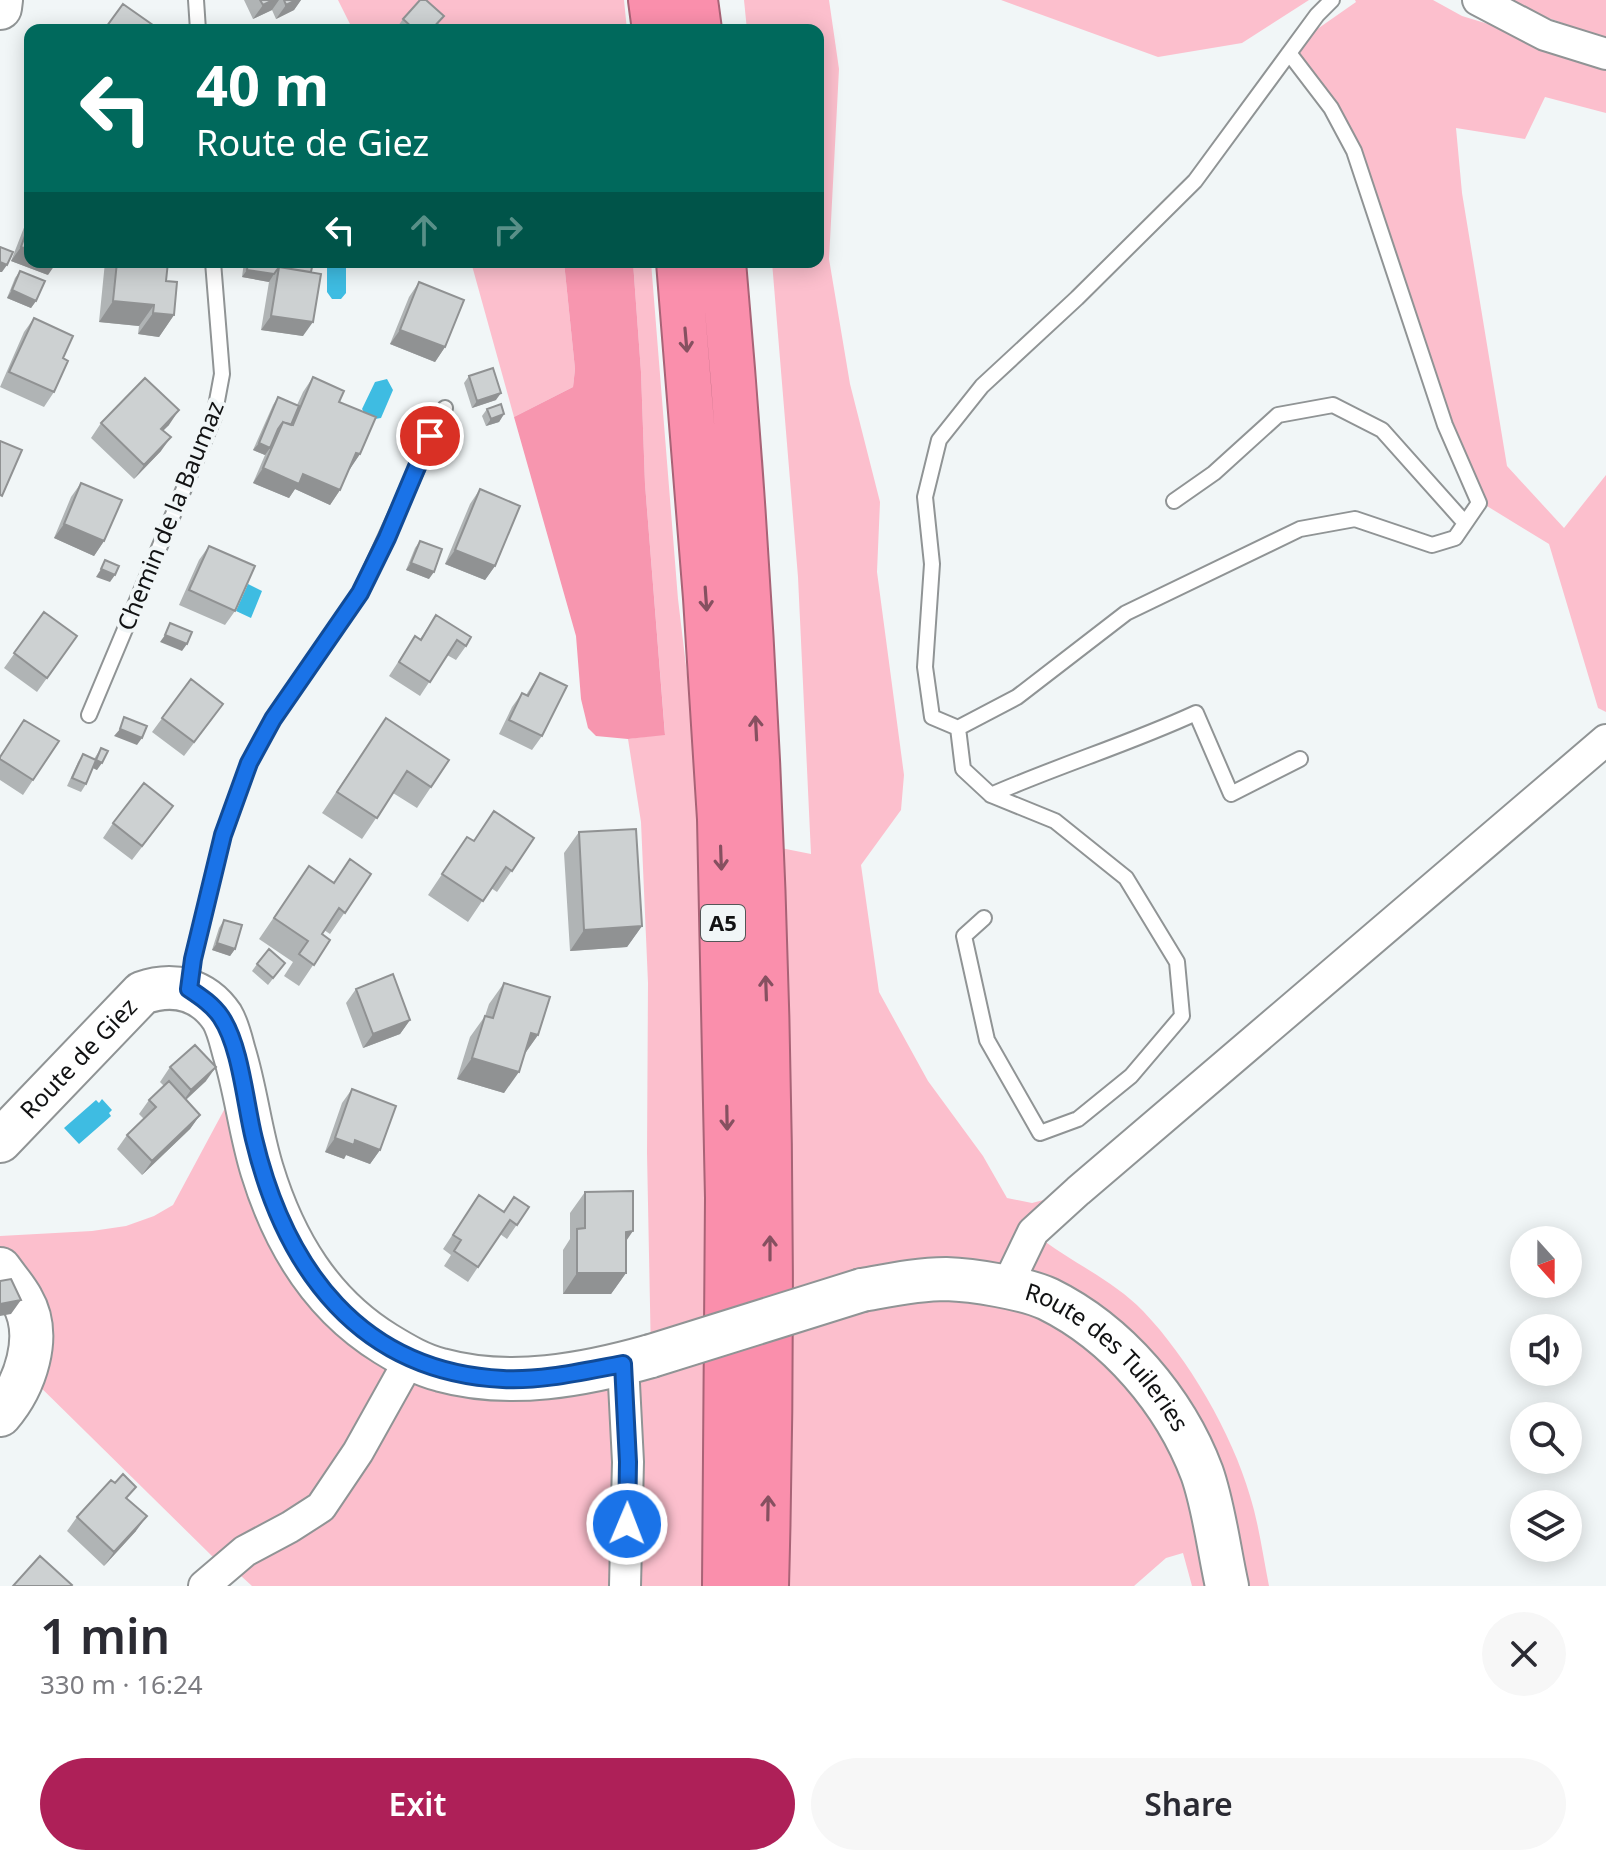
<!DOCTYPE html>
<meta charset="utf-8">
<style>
:root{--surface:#fff;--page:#f7f7f7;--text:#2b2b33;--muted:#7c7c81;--accent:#ae2058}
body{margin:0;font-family:"Noto Sans",sans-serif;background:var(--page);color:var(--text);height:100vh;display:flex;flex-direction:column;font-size:30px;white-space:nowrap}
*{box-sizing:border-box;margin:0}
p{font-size:26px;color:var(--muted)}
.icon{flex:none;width:44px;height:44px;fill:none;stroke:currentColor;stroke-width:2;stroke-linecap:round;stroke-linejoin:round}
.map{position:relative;height:1586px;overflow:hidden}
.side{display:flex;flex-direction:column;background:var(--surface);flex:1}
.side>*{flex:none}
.hud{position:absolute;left:24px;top:24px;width:800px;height:244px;border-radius:16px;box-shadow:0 4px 20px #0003;background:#00695c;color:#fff;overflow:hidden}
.needle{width:52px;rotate:159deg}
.controls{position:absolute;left:1510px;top:1226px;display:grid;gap:16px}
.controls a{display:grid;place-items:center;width:72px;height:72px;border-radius:50%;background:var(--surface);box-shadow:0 4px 20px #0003;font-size:40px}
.pin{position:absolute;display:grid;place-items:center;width:68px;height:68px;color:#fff;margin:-34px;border:4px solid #fff;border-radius:50%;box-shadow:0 2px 8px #0007}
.me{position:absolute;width:88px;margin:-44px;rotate:1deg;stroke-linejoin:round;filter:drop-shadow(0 0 6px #0008)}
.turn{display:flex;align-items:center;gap:28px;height:168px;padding:0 40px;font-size:36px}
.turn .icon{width:104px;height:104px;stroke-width:2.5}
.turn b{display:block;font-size:56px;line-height:68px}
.lanes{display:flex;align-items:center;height:76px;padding:0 40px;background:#0003;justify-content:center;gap:40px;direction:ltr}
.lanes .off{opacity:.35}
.round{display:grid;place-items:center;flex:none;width:84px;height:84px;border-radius:42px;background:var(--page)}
.headline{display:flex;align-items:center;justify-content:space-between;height:136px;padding:0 40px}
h1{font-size:48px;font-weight:600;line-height:60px}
.primary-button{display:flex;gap:16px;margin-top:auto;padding:16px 40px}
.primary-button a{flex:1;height:92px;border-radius:48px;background:var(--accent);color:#fff;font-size:32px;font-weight:600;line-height:92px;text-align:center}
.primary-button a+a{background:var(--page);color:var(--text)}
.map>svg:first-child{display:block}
</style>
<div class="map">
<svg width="1606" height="1586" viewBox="0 0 1606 1586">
<rect width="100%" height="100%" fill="#f1f6f7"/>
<path fill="#fcbfcd" d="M338 0H624L627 30H353Z
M744 0H829L839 69 829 259 850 384 880 502 877 572 904 775 901 810 861 865 879 992 928 1081 983 1156 1007 1198 1032 1203 1078 1191 1034 1233C1068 1261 1112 1279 1143 1311 1188 1358 1232 1433 1250 1496 1259 1525 1263 1556 1269 1586H1192L1183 1553 1166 1558 1134 1586H252L228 1564 212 1556 25 1372 0 1269V1236L92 1231 126 1226 154 1216 173 1205 224 1110 243 1083 284 1231 440 1370 651 1356 647 1153 648 983 641 822 628 739 665 734 645 484 641 372 633 262H651L678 599 706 833 811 854 798 577 772 262H818V30H747Z
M1001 0H1309L1242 43 1158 57Z
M1355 0H1433L1462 16 1606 60V113L1545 97 1525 139 1456 128 1462 193 1507 466 1564 528 1606 475V712L1598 708 1549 544 1482 503 1449 425 1358 150 1293 53 1313 32 1356 2Z
M1499 0H1606V39Z
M471 262H564L575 369 573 387 514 417Z"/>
<path fill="#f796af" d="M564 262H633L641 372 645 484 665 735 628 739 596 736 588 728 581 699 576 636 514 417 573 387 575 369Z"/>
<path fill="#3ebce2" d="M327 262H346V293L341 299H332L327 292Z
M387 379 393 390 381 418 369 420 362 409 375 382Z
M248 584 262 591 251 618 236 611Z
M102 1099 112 1110 109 1113 111 1116 79 1144 64 1128 96 1100 99 1103Z"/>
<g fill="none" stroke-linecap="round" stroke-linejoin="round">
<defs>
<path id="lane" d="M196 0 198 30
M1289 53 1331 108 1354 151 1445 425 1479 503 1455 538 1432 545 1355 519 1300 529 1126 613 1017 697 958 728 932 717 925 667 932 564 925 497 939 440 982 386 1077 298 1195 181 1317 15 1332 0
M1174 501 1214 473 1278 415 1333 405 1382 430 1465 523
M89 715 214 417 222 374 213 262
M958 728 963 769 991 795 1055 821 1126 878 1177 962 1182 1016 1131 1076 1078 1119 1040 1133 987 1040 964 936 984 918
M991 795C1059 765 1129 744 1196 713L1231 794 1300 759
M189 989 193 959 223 835 249 763 273 719 360 593 445 408"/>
<path id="street" d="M1478 0 1545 35 1606 54
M1006 1288 1033 1232 1078 1191 1606 740
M623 1364 628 1462 625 1586
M204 1586 245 1551 290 1527 321 1507 358 1452 410 1359"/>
<g id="secondary">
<path d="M0 8 1 0"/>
<path id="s1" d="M0 1141 142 993C173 982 203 989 222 1017 228 1027 231 1041 234 1052 246 1091 250 1131 262 1170 284 1242 321 1304 386 1344 404 1355 421 1365 441 1370 510 1389 584 1375 651 1356"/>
<path d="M0 1269C7 1279 16 1289 22 1300 43 1336 25 1386 0 1415"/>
<path id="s2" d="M862 1290C890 1285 918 1279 946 1279 973 1280 1024 1288 1048 1299 1117 1333 1175 1401 1202 1473 1214 1507 1219 1550 1227 1586"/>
</g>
<path id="highway" d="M651 0 655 30
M695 0 699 30
M679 262 706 598 720 819 728 1198 725 1586
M723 262C762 702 778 1144 766 1586"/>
</defs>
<use href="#lane" stroke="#909495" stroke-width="18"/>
<use href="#street" stroke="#909495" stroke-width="34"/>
<use href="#secondary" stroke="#909495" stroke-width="46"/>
<use href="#highway" stroke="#a86376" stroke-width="48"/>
<use href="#lane" stroke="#fff" stroke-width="14"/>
<use href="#street" stroke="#fff" stroke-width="30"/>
<use href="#secondary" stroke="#fff" stroke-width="42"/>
<use href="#highway" stroke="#fa8fac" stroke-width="44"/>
<defs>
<path id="secondary-bridge" d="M651 1356 862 1290"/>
</defs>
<use href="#secondary-bridge" stroke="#909495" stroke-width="46" stroke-linecap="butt"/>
<use href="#secondary-bridge" stroke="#fff" stroke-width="42"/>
</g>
<path fill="#b0b4b5" d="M244 0H301L294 10 276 19 272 10 253 19Z
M403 19 439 23 433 30H402L398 26Z
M30 212V262L48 275 11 261Z
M105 262H168L166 281 174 315 159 337 138 334 139 326 99 322Z
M244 262H313L303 336 261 330 269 282 242 277Z
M20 271 36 301 31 308 7 298 15 278Z
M419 282 445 347 435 362 390 344 409 297Z
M34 318 63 358 54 392 44 407 0 387 24 332Z
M469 376 496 400 472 408 464 383Z
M313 377 339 402 360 454 350 468 340 490 330 505 295 489 289 498 253 483 265 455 253 450 273 405 278 397 297 405 303 392Z
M487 409 504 414 499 422 486 426 482 416Z
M101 423 169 425 163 430 161 451 134 479 91 438Z
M81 483 104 541 94 556 54 538 71 497Z
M480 489 495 566 485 580 445 564 470 504Z
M420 541 429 579 406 570 415 548Z
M209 546 235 611 225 625 179 605 199 560Z
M44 612 77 636 37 692 4 668Z
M436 615 466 646 456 660 447 655 420 696 389 676 415 636 420 639Z
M540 673 542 736 532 750 499 734 512 707 522 693 526 695Z
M191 679 213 718 184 756 152 732Z
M386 718 449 760 417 808 393 793 362 839 322 813Z
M24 720 33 780 23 795 0 780V756Z
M101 748 97 770 93 768 86 784 81 792 67 786 78 762 83 754 94 759Z
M163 820 132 860 103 838 113 823Z
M579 832 642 926 627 947 570 951 564 853Z
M467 837 474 841 534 838 497 892 491 888 468 922 428 895Z
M309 866 333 883 371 874 330 934 324 930 322 934 330 940 299 986 284 976 293 962 259 939Z
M224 920 235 949 230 956 212 950 219 928Z
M285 963 268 985 252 971 257 964Z
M504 983 538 1035 524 1055 504 1093 457 1079 470 1037 485 1016 489 1004Z
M356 989 410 1020 400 1034 363 1048 346 1003Z
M170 1067 206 1081 186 1100 200 1115 190 1129 142 1175 117 1149 127 1135 144 1119 139 1114 149 1100 164 1086 160 1082Z
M352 1089 380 1150 370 1164 346 1155 344 1159 325 1152 342 1103Z
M585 1192 626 1273 611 1294H563V1250L570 1239V1213Z
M479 1195 504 1212 529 1207 507 1239 500 1234 468 1282 444 1266 451 1255 443 1249Z
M128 1499 136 1531 104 1566 67 1531 77 1517Z"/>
<path fill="#909293" d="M273 0H279L272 10 253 19 263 5Z
M296 0H301L294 10 276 19 286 5Z
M21 247 30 250V262H57L48 275 11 261Z
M0 262 7 265 2 272H0Z
M442 262H452L451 264 439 266Z
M247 270 274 274 269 282 242 277Z
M12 290 36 301 31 308 7 298Z
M113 301 154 305 139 326 99 322Z
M153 313 174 315 159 337 138 334Z
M271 316 313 322 303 336 261 330Z
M400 330 445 347 435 362 390 344Z
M501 393 496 400 472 408 477 401Z
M179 410 169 425 151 443 161 429Z
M504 414 499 422 486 426 491 419Z
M171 437 161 451 134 479 144 465Z
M259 443 270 448 265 455 253 450Z
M356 453 360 454 350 469 346 467Z
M263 468 303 474 340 490 330 505 295 489 289 498 253 483Z
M64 524 104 541 94 556 54 538Z
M455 550 495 566 485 580 445 564Z
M411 563 434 572 429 579 406 570Z
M101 569 115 575 110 582 96 577Z
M165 635 187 644 182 651 160 642Z
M120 729 142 738 137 745 114 736Z
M96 760 102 763 97 770 91 767Z
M642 926 627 947 570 951 584 930Z
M217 943 235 949 230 956 212 950Z
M410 1020 400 1034 363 1048 373 1034Z
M531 1033 538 1035 523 1056Z
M472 1058 519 1072 504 1093 457 1079Z
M216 1067 206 1081 181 1104 191 1090Z
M200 1115 190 1129 142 1175 152 1161Z
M335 1138 355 1140 380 1150 370 1164 346 1155 344 1159 325 1152Z
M633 1231 618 1253 626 1232Z
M577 1273H626L611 1294H563Z
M21 1300 11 1314 0 1316V1304Z
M147 1516 136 1531 104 1566 114 1552Z"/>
<path fill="#cdd1d2" stroke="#909293" stroke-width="2" d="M260 0H273L263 5Z
M284 0H296L286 5Z
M420 0H426L444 16 431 30H415L403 19Z
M123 4 160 30H104Z
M30 222V250L21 247Z
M0 247 13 252 7 265 0 262Z
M117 262H168L166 281 177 282 174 315 153 313 154 305 113 301Z
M248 262H313L311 272 279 267 274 274 247 270Z
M279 267 321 274 313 322 271 316Z
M20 271 45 281 36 301 12 290Z
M419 282 464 300 445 347 400 330Z
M34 318 73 336 63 358 68 361 54 392 9 372Z
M493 368 501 393 477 401 469 376Z
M313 377 344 391 339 402 376 417 360 454 356 453 340 490 303 474 299 484 263 468 283 422 293 425Z
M145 378 179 410 161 429 171 437 144 465 101 423Z
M278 397 299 406 291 425 283 422 278 429 270 448 259 443Z
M501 404 504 414 491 419 487 409Z
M0 441 22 450 2 496 0 495Z
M81 483 122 500 104 541 64 524Z
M480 489 520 506 495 566 455 550Z
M420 541 442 549 434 572 411 563Z
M209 546 255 566 235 611 189 590Z
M105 560 119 566 115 575 101 569Z
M44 612 77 636 47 678 14 653Z
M436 615 471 637 466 646 457 640 430 682 399 662 415 636 421 640Z
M170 623 192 632 187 644 165 635Z
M540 673 567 686 542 736 509 720 522 693 528 696Z
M191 679 223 704 194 742 162 718Z
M124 717 147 726 142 738 120 729Z
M386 718 449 760 431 787 407 771 377 818 337 792Z
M24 720 59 741 33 780 0 759V757Z
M101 748 108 751 102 763 96 760Z
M83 754 96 760 86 784 72 778Z
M144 783 173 806 142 846 113 823Z
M494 811 534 838 512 871 506 867 483 901 442 874 467 837 474 841Z
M636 829 642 926 584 930 579 832Z
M350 859 371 874 345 913 339 908 322 934 330 940 314 965 299 954 308 941 274 918 309 866 334 883Z
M224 920 242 925 235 949 217 943Z
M269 949 285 963 273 978 257 964Z
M393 974 410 1020 373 1034 356 989Z
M504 983 550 997 538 1035 531 1033 519 1072 472 1058 485 1016 493 1018Z
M195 1045 216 1067 191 1090 170 1067Z
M169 1081 200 1115 152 1161 127 1135 156 1107 149 1100Z
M352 1089 396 1106 380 1150 355 1140 354 1145 335 1138Z
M633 1191V1231L626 1232V1273H577V1229L585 1228V1192Z
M479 1195 504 1212 514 1197 529 1207 517 1225 510 1220 478 1267 454 1251 461 1240 453 1235Z
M11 1279 21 1300 0 1304V1281Z
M123 1474 136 1487 126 1498 147 1516 114 1552 77 1517 111 1480 115 1483Z
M40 1556 72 1585 71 1586H13Z"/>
<defs><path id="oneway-shaft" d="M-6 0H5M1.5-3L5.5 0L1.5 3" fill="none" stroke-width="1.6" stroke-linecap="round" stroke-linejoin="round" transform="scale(2)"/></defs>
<g stroke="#865060">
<use href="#oneway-shaft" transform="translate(686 340) rotate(85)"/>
<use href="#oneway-shaft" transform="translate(706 599) rotate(86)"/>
<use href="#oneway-shaft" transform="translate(756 728) rotate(-93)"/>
<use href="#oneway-shaft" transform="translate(721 858) rotate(88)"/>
<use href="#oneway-shaft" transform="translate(766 988) rotate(-92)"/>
<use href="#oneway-shaft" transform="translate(727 1118) rotate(89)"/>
<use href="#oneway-shaft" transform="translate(770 1248) rotate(-90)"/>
<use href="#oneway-shaft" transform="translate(768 1508) rotate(-89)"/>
</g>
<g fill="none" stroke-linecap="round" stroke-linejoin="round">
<defs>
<path id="route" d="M430 436 387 538 360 593 273 719 249 763 223 835 193 959 189 989C201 997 213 1005 221 1017 241 1047 245 1103 254 1139 285 1269 360 1372 503 1379 543 1381 584 1371 623 1364L628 1462 627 1524"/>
</defs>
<use href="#route" stroke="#114b97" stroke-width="20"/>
<use href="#route" stroke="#1a73e8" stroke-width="14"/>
</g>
<g text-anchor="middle" stroke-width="8" stroke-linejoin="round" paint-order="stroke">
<rect fill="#f1f6f7" stroke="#545657" stroke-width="2" x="701" y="905" width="44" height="36" rx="6"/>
<g font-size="22" font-weight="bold" fill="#111213">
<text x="723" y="931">A5</text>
</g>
<g font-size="24" fill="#111213" stroke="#f1f6f7">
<text transform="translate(171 516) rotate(-68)" y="8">Chemin de la Baumaz</text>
<text dy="8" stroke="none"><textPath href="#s1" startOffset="114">Route de Giez</textPath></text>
<text dy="8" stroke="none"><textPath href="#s2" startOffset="272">Route des Tuileries</textPath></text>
</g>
</g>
</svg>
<div class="controls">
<a><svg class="needle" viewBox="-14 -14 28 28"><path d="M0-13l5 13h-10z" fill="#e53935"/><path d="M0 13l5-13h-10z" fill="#7c7c81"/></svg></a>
<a><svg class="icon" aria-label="sound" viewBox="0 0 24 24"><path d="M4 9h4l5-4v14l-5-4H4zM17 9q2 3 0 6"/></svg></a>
<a><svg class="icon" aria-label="search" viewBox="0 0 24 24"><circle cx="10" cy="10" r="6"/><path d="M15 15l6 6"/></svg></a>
<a><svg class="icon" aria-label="layers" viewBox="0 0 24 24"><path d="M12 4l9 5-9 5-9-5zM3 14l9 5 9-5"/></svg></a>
</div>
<div class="pin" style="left:430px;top:436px;background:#d93025"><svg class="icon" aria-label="arrive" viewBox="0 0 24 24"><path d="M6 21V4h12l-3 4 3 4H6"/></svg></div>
<svg class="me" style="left:627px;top:1524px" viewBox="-20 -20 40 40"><circle r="17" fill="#1a73e8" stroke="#fff" stroke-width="3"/><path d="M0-11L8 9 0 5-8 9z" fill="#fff"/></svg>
<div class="hud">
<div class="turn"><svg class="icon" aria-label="left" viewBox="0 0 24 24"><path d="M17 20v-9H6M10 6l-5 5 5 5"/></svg><div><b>40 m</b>Route de Giez</div></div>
<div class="lanes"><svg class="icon" aria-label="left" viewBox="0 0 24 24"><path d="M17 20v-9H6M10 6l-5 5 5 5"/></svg><svg class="icon off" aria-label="ahead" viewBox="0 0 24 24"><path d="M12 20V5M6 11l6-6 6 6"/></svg><svg class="icon off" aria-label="right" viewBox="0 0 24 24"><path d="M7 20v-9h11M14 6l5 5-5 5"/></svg></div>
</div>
</div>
<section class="side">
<div class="headline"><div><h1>1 min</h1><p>330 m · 16:24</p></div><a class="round"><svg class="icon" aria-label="close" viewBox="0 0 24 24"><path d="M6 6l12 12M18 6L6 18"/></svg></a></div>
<div class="primary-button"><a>Exit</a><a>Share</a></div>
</section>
